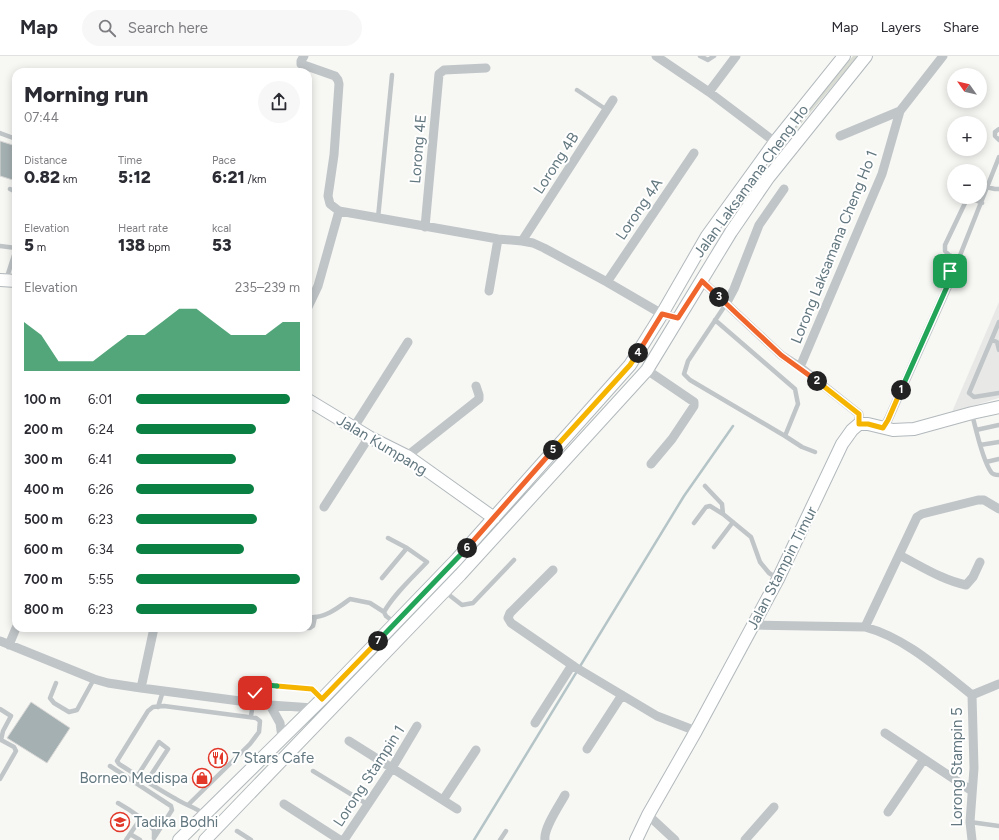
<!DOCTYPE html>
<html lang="en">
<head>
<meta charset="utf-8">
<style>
  body { margin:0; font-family:Figtree,sans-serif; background:#f7f7f7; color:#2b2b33; height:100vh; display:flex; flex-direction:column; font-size:15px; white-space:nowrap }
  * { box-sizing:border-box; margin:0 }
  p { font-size:13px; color:#7c7c81 }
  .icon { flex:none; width:22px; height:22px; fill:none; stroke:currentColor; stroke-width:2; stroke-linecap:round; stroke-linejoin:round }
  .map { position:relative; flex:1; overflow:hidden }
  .panel { position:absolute; left:12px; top:12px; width:300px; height:564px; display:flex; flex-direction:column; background:#fff; border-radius:12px; box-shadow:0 2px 10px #0003 }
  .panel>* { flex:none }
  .needle { width:26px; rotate:304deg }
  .controls { position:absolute; left:947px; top:12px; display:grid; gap:8px }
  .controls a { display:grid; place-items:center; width:40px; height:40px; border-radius:50%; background:#fff; box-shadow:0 2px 10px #0003; font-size:20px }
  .pin { position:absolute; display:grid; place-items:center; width:34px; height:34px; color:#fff; margin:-17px; border-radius:8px; box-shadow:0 2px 6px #0006 }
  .km { position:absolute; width:20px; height:20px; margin:-10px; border-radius:50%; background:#222; color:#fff; font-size:11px; line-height:20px; text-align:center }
  .round { display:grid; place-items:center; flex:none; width:42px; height:42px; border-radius:21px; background:#f7f7f7 }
  .headline { display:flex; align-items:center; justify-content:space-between; height:68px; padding:0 12px }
  h1 { font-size:22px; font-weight:800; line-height:30px }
  .metrics { display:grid; grid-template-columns:repeat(3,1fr); gap:6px; height:68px; padding:4px 12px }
  .metrics div { display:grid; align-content:center }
  .metrics b { font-size:17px; font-weight:800 }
  .metrics small { font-size:11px; font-weight:400 }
  .metrics p { font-size:11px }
  .chart { height:112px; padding:8px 12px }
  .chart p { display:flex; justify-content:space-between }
  .chart svg { width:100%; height:72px; margin-top:4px; fill:#0b8043; opacity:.7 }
  ul { padding:0 12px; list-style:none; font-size:13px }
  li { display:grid; grid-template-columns:64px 48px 1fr; align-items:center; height:30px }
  li i { height:10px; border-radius:5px; background:#0b8043 }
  header { display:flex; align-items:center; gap:24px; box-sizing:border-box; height:56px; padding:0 20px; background:#fff; border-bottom:1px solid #e1e1e2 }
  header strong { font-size:19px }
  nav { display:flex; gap:22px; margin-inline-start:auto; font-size:14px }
  .search { width:280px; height:36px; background:#f7f7f7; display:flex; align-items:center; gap:10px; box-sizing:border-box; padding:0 14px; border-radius:22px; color:#7c7c81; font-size:15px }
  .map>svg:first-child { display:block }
  .built { fill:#e8e8e7 }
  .green { fill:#d8dcd3 }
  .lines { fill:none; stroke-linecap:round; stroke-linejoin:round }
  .stream { stroke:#b5c5c7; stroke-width:2.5 }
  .building { fill:#a5b0b3; stroke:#d9d8d6 }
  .secondary-casing { stroke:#b2b9bc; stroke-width:14 }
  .lane { stroke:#c0c5c8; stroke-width:4.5 }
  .street { stroke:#c0c5c8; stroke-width:9 }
  .secondary { stroke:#fff; stroke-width:12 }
  .split-1-casing { stroke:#fff; stroke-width:8 }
  .split-2-casing { stroke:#fff; stroke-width:8 }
  .split-3-casing { stroke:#fff; stroke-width:8 }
  .split-4-casing { stroke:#fff; stroke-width:8 }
  .split-5-casing { stroke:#fff; stroke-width:8 }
  .split-6-casing { stroke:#fff; stroke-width:8 }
  .split-7-casing { stroke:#fff; stroke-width:8 }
  .split-8-casing { stroke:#fff; stroke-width:8 }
  .split-9-casing { stroke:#fff; stroke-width:8 }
  .split-1 { stroke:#22a559; stroke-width:5 }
  .split-2 { stroke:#f5b400; stroke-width:5 }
  .split-3 { stroke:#f0652b; stroke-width:5 }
  .split-4 { stroke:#f0652b; stroke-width:5 }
  .split-5 { stroke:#f5b400; stroke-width:5 }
  .split-6 { stroke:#f0652b; stroke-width:5 }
  .split-7 { stroke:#22a559; stroke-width:5 }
  .split-8 { stroke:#f5b400; stroke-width:5 }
  .split-9 { stroke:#22a559; stroke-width:5 }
  .labels { text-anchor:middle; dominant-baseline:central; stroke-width:4; stroke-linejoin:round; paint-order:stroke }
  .street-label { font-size:15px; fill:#62777f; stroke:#fff }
  .poi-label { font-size:15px; fill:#62777f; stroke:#fff; text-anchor:start }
</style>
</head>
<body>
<header>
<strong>Map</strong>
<div class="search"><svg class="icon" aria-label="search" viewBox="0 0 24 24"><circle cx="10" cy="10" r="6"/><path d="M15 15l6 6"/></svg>Search here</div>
<nav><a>Map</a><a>Layers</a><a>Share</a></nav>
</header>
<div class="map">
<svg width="999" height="784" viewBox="0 0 999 784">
  <rect width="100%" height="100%" fill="#f7f7f4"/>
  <path class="built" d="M 999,246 L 999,342 L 952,356 Z"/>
  <path class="green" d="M 853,0 L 858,0 L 783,89 L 781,87 Z"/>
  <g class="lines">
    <path class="stream" d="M 474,784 L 684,440 L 733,370"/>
  </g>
  <path class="building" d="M 0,85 L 16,90 L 16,125 L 0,120 Z
    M 31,646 L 70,672 L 47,707 L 7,682 Z"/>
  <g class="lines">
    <g class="secondary-casing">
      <path id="secondary" d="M 0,224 L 16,225
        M 308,344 L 369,381 L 407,400 L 494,462
        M 179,784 L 322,643 L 457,503 L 630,309 L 662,258 L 707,180 L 775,86 L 844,0
        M 205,784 L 460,519 L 647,314 L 731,176 L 768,122 L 866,0
        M 636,784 L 648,759 L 696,675 L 778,523 L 842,388 L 852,374 L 859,368 L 868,368 L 893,374 L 914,373 L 972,357 L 999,351"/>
    </g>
    <path class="lane" d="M 700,0 L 708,4 L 714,0
      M 577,34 L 607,54
      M 999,73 L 995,76 L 995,80 L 999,84
      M 0,77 L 16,83
      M 986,131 L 995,133 L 999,133
      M 10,133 L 16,136
      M 378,162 L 392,19
      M 0,190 L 16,192
      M 959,203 L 949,199 L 945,195 L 945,189 L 966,145 L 975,144 L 982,147
      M 6,224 L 16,193
      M 950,225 L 953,224 L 958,211 L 957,207 L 999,101
      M 950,225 L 948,222 L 953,209 L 957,207
      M 726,248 L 688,305 L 684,318 L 690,324 L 785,380
      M 715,264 L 795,333 L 798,348 L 785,380 L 802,391 L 815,396
      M 999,266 L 969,337 L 974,341 L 999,337
      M 992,284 L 997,286 L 999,294
      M 972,358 C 976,373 982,403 991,416 C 993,419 996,419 999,419
      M 976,374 L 999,369
      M 980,389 L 999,386
      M 986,406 L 999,403
      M 705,430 L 722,448 L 723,458 L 751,481 L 760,506 L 769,517 L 777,522
      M 694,467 L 706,451 L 710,450 L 723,458
      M 388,482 L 407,492 L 427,506 C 412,522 395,537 384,556 L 386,560 L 395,567
      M 714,491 L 733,466
      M 382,522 L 407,492
      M 444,535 L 462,549 L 473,547 L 514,504
      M 308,561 C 324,563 338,552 350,543 L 370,547 L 384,556
      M 307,572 L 310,572 L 313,570 L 315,561
      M 56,627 L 50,642 L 54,647 L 69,656 L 77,654 L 94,623
      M 158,651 L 163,635
      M 0,653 L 11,660 L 3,675 L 1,684 L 14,691 L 16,695 L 0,723
      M 251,660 L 253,647 L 258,628 L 311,633 L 321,642
      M 110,710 L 171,750 L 172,754 L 154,782
      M 313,715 L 367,748
      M 138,719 L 159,686 L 168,693 L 147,725
      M 118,747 C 132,755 143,762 154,774 L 154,782
      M 188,749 L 250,688 L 259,676 L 260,665 L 256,662 L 164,650 L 153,651 L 148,655 L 117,705 L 119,708 C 138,720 156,732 176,743 C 185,749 195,751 204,758
      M 970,766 L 999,770
      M 237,775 L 251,784
      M 130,778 L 140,784
      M 126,784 L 141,762
      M 500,784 L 506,775"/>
    <path class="street" d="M 304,0 L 301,5 L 301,8 L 335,20 L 338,24 L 339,28 L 334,99 L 328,140 L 330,148 L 339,155 L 498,183 L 522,185 L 533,187 L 544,192 L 607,226 L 662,258 L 678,262
      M 656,0 L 709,36 L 775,86 L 790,95
      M 709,36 L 736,0
      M 840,80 L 900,55
      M 425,171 L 439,18 L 444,14 L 486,12
      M 522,185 L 613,44
      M 702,225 L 781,299 L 800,311 L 859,358 L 859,368
      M 607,226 L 694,97
      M 489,235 L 498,183
      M 726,248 L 734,233 L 759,169 L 784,133
      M 308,251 L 318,230 L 339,155
      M 800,311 L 882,118 L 900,55 L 943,0
      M 647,314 L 694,346 L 694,350 L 672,383 L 651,408
      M 354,371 L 408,286
      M 883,372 L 888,364 L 950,225
      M 407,400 L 479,343 L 479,339 L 476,330
      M 324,451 L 369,381
      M 899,499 C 921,510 942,524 966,529 L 973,521 L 980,506
      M 553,514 L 510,557 L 508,562 L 511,567 L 575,611 L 657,660 L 696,675
      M 754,569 L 865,571 C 906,582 939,613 972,639
      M 865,571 L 917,461 L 922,458 L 978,444 L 984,444 L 999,453
      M 0,585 L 94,623 L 108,627 L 141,632 L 154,572
      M 9,589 L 16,572
      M 141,632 L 270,649 L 313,652
      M 972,639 L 999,628
      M 270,649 L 280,667 L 282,682
      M 535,667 L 572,609
      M 885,677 L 972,735
      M 349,685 L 457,753
      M 587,693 L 622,639
      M 443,744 L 476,694
      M 284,748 L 340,784
      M 888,756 L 924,703
      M 648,759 L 675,784
      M 344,784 L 392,712 L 417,670
      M 545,784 C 543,773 559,750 565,739
      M 745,784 L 774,751
      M 972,784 L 970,766 L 974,712 L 972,639"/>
    <use href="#secondary" class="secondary"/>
  </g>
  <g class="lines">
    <g class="split-1-casing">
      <path id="split-1" d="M 901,334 L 950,224 L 948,222 L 950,215"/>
    </g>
    <g class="split-2-casing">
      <path id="split-2" d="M 817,325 L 859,358 L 859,368 L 868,368 L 883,372 L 888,364 L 901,334"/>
    </g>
    <g class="split-3-casing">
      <path id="split-3" d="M 719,241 L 781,299 L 817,325"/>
    </g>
    <g class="split-4-casing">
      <path id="split-4" d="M 638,297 L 662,258 L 678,262 L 702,225 L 719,241"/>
    </g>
    <g class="split-5-casing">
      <path id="split-5" d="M 553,394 L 630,309 L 638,297"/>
    </g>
    <g class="split-6-casing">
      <path id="split-6" d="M 467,492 L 553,394"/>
    </g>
    <g class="split-7-casing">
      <path id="split-7" d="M 378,585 L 467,492"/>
    </g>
    <g class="split-8-casing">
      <path id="split-8" d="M 277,630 L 312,633 L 322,643 L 378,585"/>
    </g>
    <g class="split-9-casing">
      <path id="split-9" d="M 255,637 L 258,628 L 277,630"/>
    </g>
    <use href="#split-1" class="split-1"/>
    <use href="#split-2" class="split-2"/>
    <use href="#split-3" class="split-3"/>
    <use href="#split-4" class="split-4"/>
    <use href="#split-5" class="split-5"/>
    <use href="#split-6" class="split-6"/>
    <use href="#split-7" class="split-7"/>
    <use href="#split-8" class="split-8"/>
    <use href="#split-9" class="split-9"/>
  </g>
  <defs>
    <g id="restaurant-ring" transform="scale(1)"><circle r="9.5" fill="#fff" stroke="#e1382a" stroke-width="1.5"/><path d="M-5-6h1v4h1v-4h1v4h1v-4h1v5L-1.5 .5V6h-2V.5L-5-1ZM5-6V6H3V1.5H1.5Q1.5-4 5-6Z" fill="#e1382a"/></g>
    <g id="shop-ring" transform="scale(1)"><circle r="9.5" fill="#fff" stroke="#e1382a" stroke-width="1.5"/><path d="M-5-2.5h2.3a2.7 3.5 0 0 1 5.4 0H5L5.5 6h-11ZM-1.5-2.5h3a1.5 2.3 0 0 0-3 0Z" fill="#e1382a"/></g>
    <g id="school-ring" transform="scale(1)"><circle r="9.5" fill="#fff" stroke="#e1382a" stroke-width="1.5"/><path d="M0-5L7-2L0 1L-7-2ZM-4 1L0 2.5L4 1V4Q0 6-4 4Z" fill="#e1382a"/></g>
  </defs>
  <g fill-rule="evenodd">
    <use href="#restaurant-ring" x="218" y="702"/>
    <use href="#shop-ring" x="202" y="722"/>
    <use href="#school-ring" x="120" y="766"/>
  </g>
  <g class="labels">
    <g class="street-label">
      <text transform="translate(418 93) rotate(-85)">Lorong 4E</text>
      <text transform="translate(556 107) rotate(-57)">Lorong 4B</text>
      <text transform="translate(751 125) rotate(-54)">Jalan Laksamana Cheng Ho</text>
      <text transform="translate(639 153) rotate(-56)">Lorong 4A</text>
      <text transform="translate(834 191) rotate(-68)">Lorong Laksamana Cheng Ho 1</text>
      <text transform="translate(382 389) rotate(31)">Jalan Kumpang</text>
      <text transform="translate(782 512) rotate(-63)">Jalan Stampin Timur</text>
      <text transform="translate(957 711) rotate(-90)">Lorong Stampin 5</text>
      <text transform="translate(369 720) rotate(-57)">Lorong Stampin 1</text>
    </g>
    <g class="poi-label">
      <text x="232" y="702">7 Stars Cafe</text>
      <text x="188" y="722" text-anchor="end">Borneo Medispa</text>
      <text x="134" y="766">Tadika Bodhi</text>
    </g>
  </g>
</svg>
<div class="controls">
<a><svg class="needle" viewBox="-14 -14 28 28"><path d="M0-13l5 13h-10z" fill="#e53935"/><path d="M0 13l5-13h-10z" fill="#7c7c81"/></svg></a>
<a>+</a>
<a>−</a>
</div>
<div class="pin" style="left:950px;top:215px;background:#1e9e55"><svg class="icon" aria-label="arrive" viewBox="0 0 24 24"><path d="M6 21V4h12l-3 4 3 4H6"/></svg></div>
<div class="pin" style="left:255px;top:637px;background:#d93025"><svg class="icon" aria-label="check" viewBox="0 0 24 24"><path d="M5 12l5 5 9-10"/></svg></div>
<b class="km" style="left:901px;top:334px">1</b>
<b class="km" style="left:817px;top:325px">2</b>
<b class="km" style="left:719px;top:241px">3</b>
<b class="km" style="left:638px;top:297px">4</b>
<b class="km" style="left:553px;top:394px">5</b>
<b class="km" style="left:467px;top:492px">6</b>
<b class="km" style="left:378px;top:585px">7</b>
<section class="panel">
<div class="headline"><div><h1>Morning run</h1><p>07:44</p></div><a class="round"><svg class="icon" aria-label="share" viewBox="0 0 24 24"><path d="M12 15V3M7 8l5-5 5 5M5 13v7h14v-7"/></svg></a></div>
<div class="metrics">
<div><p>Distance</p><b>0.82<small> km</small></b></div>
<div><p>Time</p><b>5:12</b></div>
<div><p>Pace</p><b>6:21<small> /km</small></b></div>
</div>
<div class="metrics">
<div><p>Elevation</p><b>5<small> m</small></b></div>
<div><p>Heart rate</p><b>138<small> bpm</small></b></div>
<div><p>kcal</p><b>53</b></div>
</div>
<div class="chart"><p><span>Elevation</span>235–239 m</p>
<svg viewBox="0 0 160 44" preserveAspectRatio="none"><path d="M0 44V14L10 22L20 38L30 38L40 38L50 30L60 22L70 22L80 14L90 6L100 6L110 14L120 22L130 22L140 22L150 14L160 14V44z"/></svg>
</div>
<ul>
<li><b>100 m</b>6:01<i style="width:94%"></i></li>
<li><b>200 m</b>6:24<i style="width:73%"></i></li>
<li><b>300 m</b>6:41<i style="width:61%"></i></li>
<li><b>400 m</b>6:26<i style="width:72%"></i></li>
<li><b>500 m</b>6:23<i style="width:74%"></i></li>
<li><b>600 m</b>6:34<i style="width:66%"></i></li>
<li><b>700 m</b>5:55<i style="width:100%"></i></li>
<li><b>800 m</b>6:23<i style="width:74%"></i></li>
</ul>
</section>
</div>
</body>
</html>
